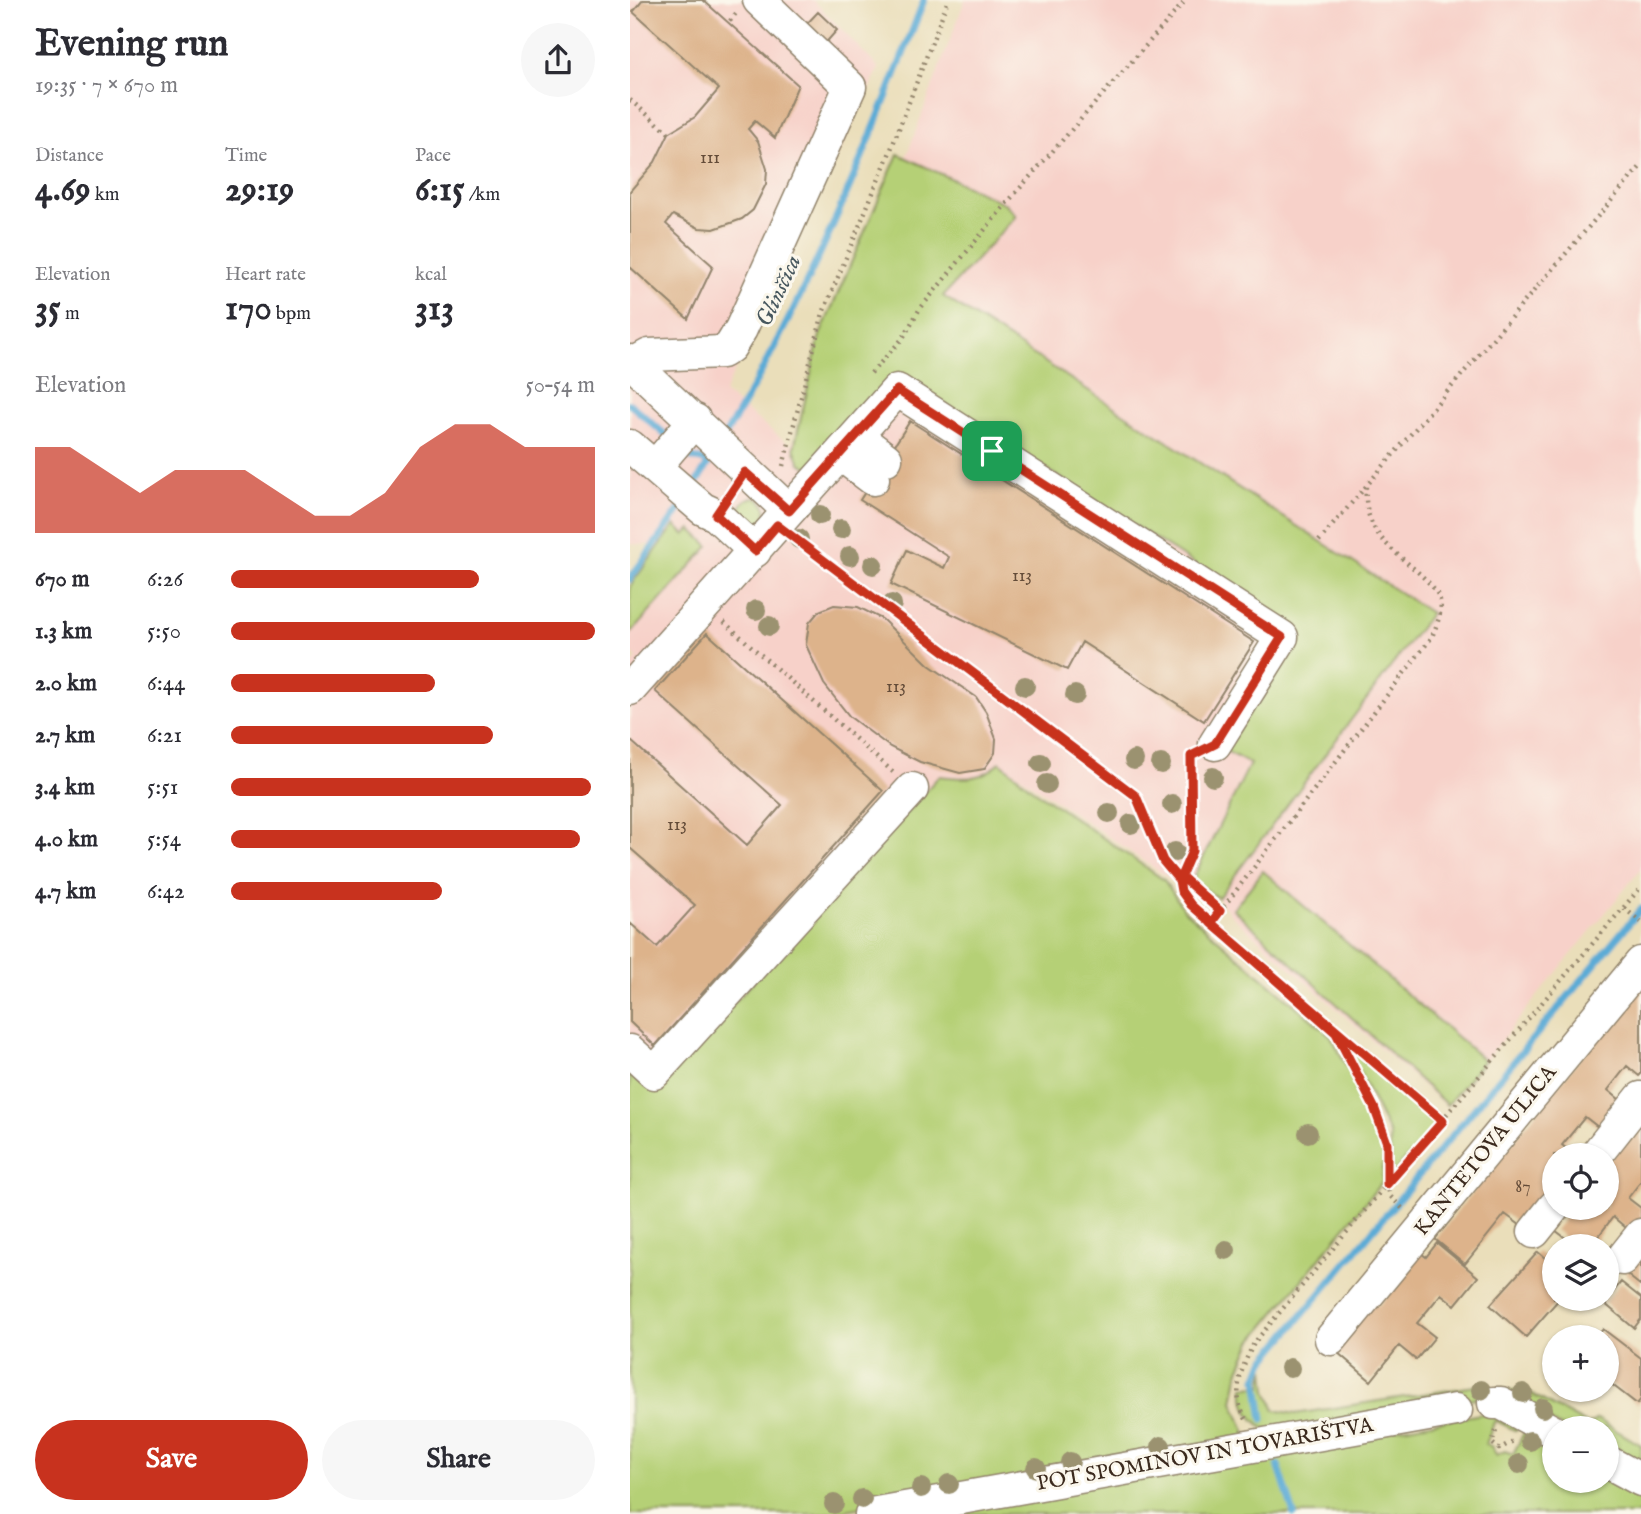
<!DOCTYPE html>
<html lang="en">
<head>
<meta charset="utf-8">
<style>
  body { margin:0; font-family:"IM FELL English",serif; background:#f7f7f7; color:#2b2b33; height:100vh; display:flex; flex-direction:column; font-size:26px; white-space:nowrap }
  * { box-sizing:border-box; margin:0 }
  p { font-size:23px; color:#7c7c81 }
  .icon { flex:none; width:38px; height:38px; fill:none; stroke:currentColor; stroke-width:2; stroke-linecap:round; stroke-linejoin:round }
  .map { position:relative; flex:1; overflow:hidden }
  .side { display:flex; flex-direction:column; background:#fff; width:630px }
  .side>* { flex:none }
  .buttons { position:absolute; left:912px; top:1143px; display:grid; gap:14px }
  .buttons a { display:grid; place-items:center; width:77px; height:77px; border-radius:50%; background:#fff; box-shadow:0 2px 5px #0004; font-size:35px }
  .pin { position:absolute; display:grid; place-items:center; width:60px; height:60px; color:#fff; margin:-30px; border-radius:14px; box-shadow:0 4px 10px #0006 }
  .round { display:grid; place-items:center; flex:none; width:74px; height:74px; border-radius:37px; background:#f7f7f7 }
  .overview { display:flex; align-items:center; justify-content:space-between; height:119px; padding:0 35px }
  h1 { font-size:38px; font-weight:800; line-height:52px }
  .figures { display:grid; grid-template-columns:repeat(3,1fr); gap:10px; height:119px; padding:7px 35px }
  .figures div { display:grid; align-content:center }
  .figures b { font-size:35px; font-weight:800 }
  .figures small { font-size:19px; font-weight:400 }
  .figures p { font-size:19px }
  .chart { height:196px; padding:14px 35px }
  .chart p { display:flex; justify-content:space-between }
  .chart svg { width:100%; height:126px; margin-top:7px; fill:#c8321e; opacity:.7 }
  .primary-button { display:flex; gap:14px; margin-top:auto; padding:14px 35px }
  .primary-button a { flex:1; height:80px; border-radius:42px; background:#c8321e; color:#fff; font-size:28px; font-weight:800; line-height:80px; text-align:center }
  .primary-button a+a { background:#f7f7f7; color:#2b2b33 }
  ul { padding:0 35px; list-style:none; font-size:23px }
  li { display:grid; grid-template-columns:112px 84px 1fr; align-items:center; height:52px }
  li i { height:18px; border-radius:9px; background:#c8321e }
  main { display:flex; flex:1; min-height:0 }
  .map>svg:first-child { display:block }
  .built { fill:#f7d1c9 }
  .green { fill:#b5d076; stroke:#787d4a; stroke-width:2 }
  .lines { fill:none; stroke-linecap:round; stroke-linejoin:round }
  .stream { stroke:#5cabd6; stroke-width:7 }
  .building { fill:#ddb38b }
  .minor-casing { stroke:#92846c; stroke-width:35 }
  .path { stroke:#92846c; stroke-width:4.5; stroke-dasharray:2 5; stroke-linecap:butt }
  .minor { stroke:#fff; stroke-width:32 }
  .tree { fill:#9b9270 }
  .route-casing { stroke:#fff; stroke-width:14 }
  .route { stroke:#c8321e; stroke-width:9 }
  .labels { text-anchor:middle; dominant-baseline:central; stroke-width:6; stroke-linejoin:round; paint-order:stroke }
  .number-label { font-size:18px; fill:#644c39 }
  .street-label { font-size:21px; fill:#3b2a1e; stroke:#fbf7ec }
  .water-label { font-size:23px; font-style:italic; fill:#47575e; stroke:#fbf7ec }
</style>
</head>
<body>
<main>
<section class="side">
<div class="overview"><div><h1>Evening run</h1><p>19:35 · 7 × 670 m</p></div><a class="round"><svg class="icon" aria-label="share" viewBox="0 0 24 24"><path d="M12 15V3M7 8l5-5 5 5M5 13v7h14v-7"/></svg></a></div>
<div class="figures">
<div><p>Distance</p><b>4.69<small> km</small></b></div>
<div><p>Time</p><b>29:19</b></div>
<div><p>Pace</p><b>6:15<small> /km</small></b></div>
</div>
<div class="figures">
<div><p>Elevation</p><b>35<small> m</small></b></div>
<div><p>Heart rate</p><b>170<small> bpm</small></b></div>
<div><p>kcal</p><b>313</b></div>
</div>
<div class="chart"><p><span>Elevation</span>50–54 m</p>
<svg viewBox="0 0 160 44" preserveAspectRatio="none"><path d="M0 44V14L10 14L20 22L30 30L40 22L50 22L60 22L70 30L80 38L90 38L100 30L110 14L120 6L130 6L140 14L150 14L160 14V44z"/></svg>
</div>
<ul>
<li><b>670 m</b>6:26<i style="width:68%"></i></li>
<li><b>1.3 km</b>5:50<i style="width:100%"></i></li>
<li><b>2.0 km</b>6:44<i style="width:56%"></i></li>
<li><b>2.7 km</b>6:21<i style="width:72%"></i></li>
<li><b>3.4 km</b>5:51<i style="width:99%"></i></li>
<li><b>4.0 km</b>5:54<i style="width:96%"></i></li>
<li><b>4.7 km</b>6:42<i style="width:58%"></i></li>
</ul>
<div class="primary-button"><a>Save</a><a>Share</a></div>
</section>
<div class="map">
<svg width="1011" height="1514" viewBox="0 0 1011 1514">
  <rect width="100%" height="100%" fill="#fbf7ec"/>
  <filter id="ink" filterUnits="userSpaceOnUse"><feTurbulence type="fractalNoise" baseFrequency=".0143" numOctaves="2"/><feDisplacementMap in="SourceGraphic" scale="14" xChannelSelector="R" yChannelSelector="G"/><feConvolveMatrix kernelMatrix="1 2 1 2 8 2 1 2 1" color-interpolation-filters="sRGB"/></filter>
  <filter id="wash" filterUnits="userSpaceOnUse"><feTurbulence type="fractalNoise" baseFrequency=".00686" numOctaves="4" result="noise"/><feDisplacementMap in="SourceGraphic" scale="28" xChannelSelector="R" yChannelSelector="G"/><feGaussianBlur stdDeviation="1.57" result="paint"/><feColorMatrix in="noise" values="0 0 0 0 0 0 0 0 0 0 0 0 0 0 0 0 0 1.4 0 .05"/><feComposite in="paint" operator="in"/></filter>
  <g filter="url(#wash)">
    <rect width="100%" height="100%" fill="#eadeba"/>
    <path class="built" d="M 0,0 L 183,0 L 249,68 L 94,393 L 160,445 L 238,355 L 670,631 L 594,750 L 620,764 L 556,890 L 371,763 L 360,773 L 348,778 L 309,776 L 24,1091 L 0,1070 L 0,667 L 7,658 L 0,652 L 0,634 L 79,547 L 0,544 Z
      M 335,0 L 1011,0 L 1011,869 L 817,1107 L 602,916 L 588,898 L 800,613 L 313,296 L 386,216 L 376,204 L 276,157 Z"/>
    <path class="green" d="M 268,154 L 376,204 L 386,216 L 313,296 L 801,613 L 588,898 L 562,880 L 620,764 L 594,750 L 669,631 L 268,374 L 181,469 L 170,463 L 164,448 L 190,335 Z
      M110 511a13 13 0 1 1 26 0a13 13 0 1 1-26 0Z
      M 45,525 L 55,535 L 61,529 L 79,546 L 0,634 L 0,586 Z
      M 370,762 L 404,790 L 534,880 L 555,911 L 701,1036 L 738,1107 L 754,1155 L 752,1182 L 622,1341 L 609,1370 L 603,1402 L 618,1438 L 194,1514 L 0,1514 L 0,1070 L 24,1091 L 309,776 C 334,779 352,781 370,762 Z
      M 633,871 L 854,1060 L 817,1105 L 603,909 Z
      M 717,1047 L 801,1116 L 804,1123 L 802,1131 L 762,1174 L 759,1133 Z
      M 635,1368 L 637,1391 L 645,1410 L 665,1414 L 851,1385 L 857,1389 L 896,1391 L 958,1425 L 967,1419 L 1011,1445 L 1011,1471 L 977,1452 L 976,1428 L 933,1428 L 863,1395 L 641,1434 C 623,1421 612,1411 614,1387 L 632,1386 Z
      M 868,1411 L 890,1423 L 886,1431 L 865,1420 L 856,1444 L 862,1447 L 866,1455 L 875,1451 L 883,1454 L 897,1427 L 924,1442 L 924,1480 L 976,1480 L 977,1470 L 1011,1489 L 1011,1514 L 287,1514 Z"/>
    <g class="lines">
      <path class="stream" d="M 0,404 L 39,438
        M 93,439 C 176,301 237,150 294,0
        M 50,449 L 59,457 L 79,462
        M 62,490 L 85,452
        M 0,579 L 54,503
        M 633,1419 L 627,1379 L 634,1361 L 1011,909
        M 648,1465 L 664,1514"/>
    </g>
    <g id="blocks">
      <path class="building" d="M 13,0 L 73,0 L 168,85 L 145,138 L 125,121 L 118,129 L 128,141 L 137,169 L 136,184 L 123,210 L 112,219 L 84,229 L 69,228 L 43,215 L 36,224 L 83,266 L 58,319 L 0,267 L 0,191 L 25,162 L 39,133 L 65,117 L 89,89 L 3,12 Z
        M 188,12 L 207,30 L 192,47 L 172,29 Z
        M 280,421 L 624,642 L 574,721 L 452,642 L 437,670 L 261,584 L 277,550 L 314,568 L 319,557 L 230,500 Z
        M 204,605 L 228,607 L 252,619 L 299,665 L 346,697 L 356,712 L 366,739 L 365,753 L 354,769 L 330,773 L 290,762 L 260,747 L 220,717 L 194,684 L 176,645 L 179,623 L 189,611 Z
        M 77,633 L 253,791 L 25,1046 L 0,1022 L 0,923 L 27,947 L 65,905 L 0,848 L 0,740 L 117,845 L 152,805 L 25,691 Z
        M 1011,983 L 1011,1074 L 1009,1076 L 997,1066 L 978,1090 L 990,1100 L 968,1127 L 955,1117 L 932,1145 L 944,1155 L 924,1155 L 924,1182 L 890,1225 L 875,1214 L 835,1264 L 805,1239 Z
        M 1011,1121 L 1011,1181 L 998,1198 L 1011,1208 L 1011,1219 L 1001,1232 L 983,1217 L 961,1246 L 946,1246 L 925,1230 L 943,1208 L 976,1208 L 976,1165 Z
        M 807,1243 L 848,1277 L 825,1305 L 811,1294 L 787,1323 L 805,1337 L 786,1360 L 769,1346 L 741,1381 L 707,1352 L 742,1301 L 748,1306 L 768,1283 L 763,1279 L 787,1250 L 796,1257 Z
        M 908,1252 L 924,1266 L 924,1298 L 930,1298 L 896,1337 L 860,1305 Z
        M 1011,1253 L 1011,1286 L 995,1273 Z
        M 991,1282 L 1011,1298 L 1011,1319 L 1004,1328 L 974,1303 Z
        M 973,1329 L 1011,1358 L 1011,1399 L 1007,1404 L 976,1380 L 976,1337 L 967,1337 Z"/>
    </g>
  </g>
  <g filter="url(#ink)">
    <use href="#blocks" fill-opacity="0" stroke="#92846c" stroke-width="2"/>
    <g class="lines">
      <g class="minor-casing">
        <path id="minor" d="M 0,361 L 159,511
          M 3,364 L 19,355 L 92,352 L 100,347 L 111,329 L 220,87 L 129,0
          M 226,436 L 256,459
          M 0,446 L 73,509 L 86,515 L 125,551
          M 210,454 L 243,479
          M 25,467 L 65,420
          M 0,689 L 267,390 L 652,637 L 585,744
          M 0,1051 L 24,1073 L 282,789
          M 966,1155 L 1011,1098
          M 904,1232 L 924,1207
          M 992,1259 L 1011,1235
          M 701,1339 L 1011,963
          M 864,1403 L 871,1403 L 924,1432
          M 976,1461 L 1011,1480
          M 241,1514 L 826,1410"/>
      </g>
      <path class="path" d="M 100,21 L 107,12
        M 0,100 L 39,133
        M 241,373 L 273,338 L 289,310 L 376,204 L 556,0
        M 153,466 L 193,313 L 260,152 L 318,0
        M 166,540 L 506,796 L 533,861 L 549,880 L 551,892 L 561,905 L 813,1121
        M 689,541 L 1011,166
        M 94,622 L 263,772
        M 551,876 L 590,910
        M 549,880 L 562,851 L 561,757
        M 994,908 L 1011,922
        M 581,923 L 802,637 C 806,626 813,612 810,600 C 808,591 797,581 790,574 C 759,546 733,532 736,486
        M 708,1036 C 730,1086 762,1127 757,1184
        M 757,1184 L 1011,887
        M 616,1419 C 600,1393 612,1367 624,1343 L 757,1184 L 760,1196 L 774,1210
        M 866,1431 L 862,1443 L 869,1449 L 885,1440"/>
      <use href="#minor" class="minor"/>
    </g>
    <g class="tree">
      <circle cx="190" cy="515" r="10"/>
      <circle cx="211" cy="529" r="10"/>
      <circle cx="169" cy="539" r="10"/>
      <circle cx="220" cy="556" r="10"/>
      <circle cx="243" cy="565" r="10"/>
      <circle cx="262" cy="604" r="10"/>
      <circle cx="126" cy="610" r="10"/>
      <circle cx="139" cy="626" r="10"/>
      <circle cx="395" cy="686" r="10"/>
      <circle cx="445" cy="695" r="10"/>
      <circle cx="504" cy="760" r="10"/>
      <circle cx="411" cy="763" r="10"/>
      <circle cx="531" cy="764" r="10"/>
      <circle cx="583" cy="777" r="10"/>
      <circle cx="417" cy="784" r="10"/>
      <circle cx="542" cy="804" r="10"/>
      <circle cx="479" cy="813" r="10"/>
      <circle cx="501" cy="824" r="10"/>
      <circle cx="545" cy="852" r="10"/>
      <circle cx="678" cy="1133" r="10"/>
      <circle cx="596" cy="1250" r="10"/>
      <circle cx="660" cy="1368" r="10"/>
      <circle cx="851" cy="1390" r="10"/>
      <circle cx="893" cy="1393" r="10"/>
      <circle cx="913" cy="1408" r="10"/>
      <circle cx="900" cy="1441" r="10"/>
      <circle cx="531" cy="1446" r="10"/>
      <circle cx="440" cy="1462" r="10"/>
      <circle cx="889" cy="1464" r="10"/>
      <circle cx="406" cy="1468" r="10"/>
      <circle cx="319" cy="1484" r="10"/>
      <circle cx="291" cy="1488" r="10"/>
      <circle cx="232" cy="1499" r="10"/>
      <circle cx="204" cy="1504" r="10"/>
    </g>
  </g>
  <g class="lines" filter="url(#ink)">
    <g class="route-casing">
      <path id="route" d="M 362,451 L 267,390 L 159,511 L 115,472 L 86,515 L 125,551 L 147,525 L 506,796 L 533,861 L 549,880 L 551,891 L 561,905 L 706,1033 L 744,1107 L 757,1143 L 757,1184 L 813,1121 L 581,923 L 590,911 L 551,876 L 562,851 L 561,756 L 585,744 L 652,637 L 362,451"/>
    </g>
    <use href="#route" class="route"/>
  </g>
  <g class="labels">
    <g class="number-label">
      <text x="80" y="158">111</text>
      <text x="392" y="576">113</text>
      <text x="266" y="687">113</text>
      <text x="47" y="825">113</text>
      <text x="893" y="1187">87</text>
    </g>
    <g class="street-label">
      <text transform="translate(856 1151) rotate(-51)">KANTETOVA ULICA</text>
      <text transform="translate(575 1455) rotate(-10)">POT SPOMINOV IN TOVARIŠTVA</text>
    </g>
    <g class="water-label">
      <text transform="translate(149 291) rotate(-65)">Glinščica</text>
    </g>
  </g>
</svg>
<div class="buttons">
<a><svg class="icon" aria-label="locate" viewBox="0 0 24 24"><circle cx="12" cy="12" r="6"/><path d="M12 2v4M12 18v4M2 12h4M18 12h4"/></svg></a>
<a><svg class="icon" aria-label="layers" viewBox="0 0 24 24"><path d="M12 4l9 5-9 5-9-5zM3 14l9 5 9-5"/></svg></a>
<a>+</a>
<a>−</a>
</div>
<div class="pin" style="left:362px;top:451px;background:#1e9e55"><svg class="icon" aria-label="arrive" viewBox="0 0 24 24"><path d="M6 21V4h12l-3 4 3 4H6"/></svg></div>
</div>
</main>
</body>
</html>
